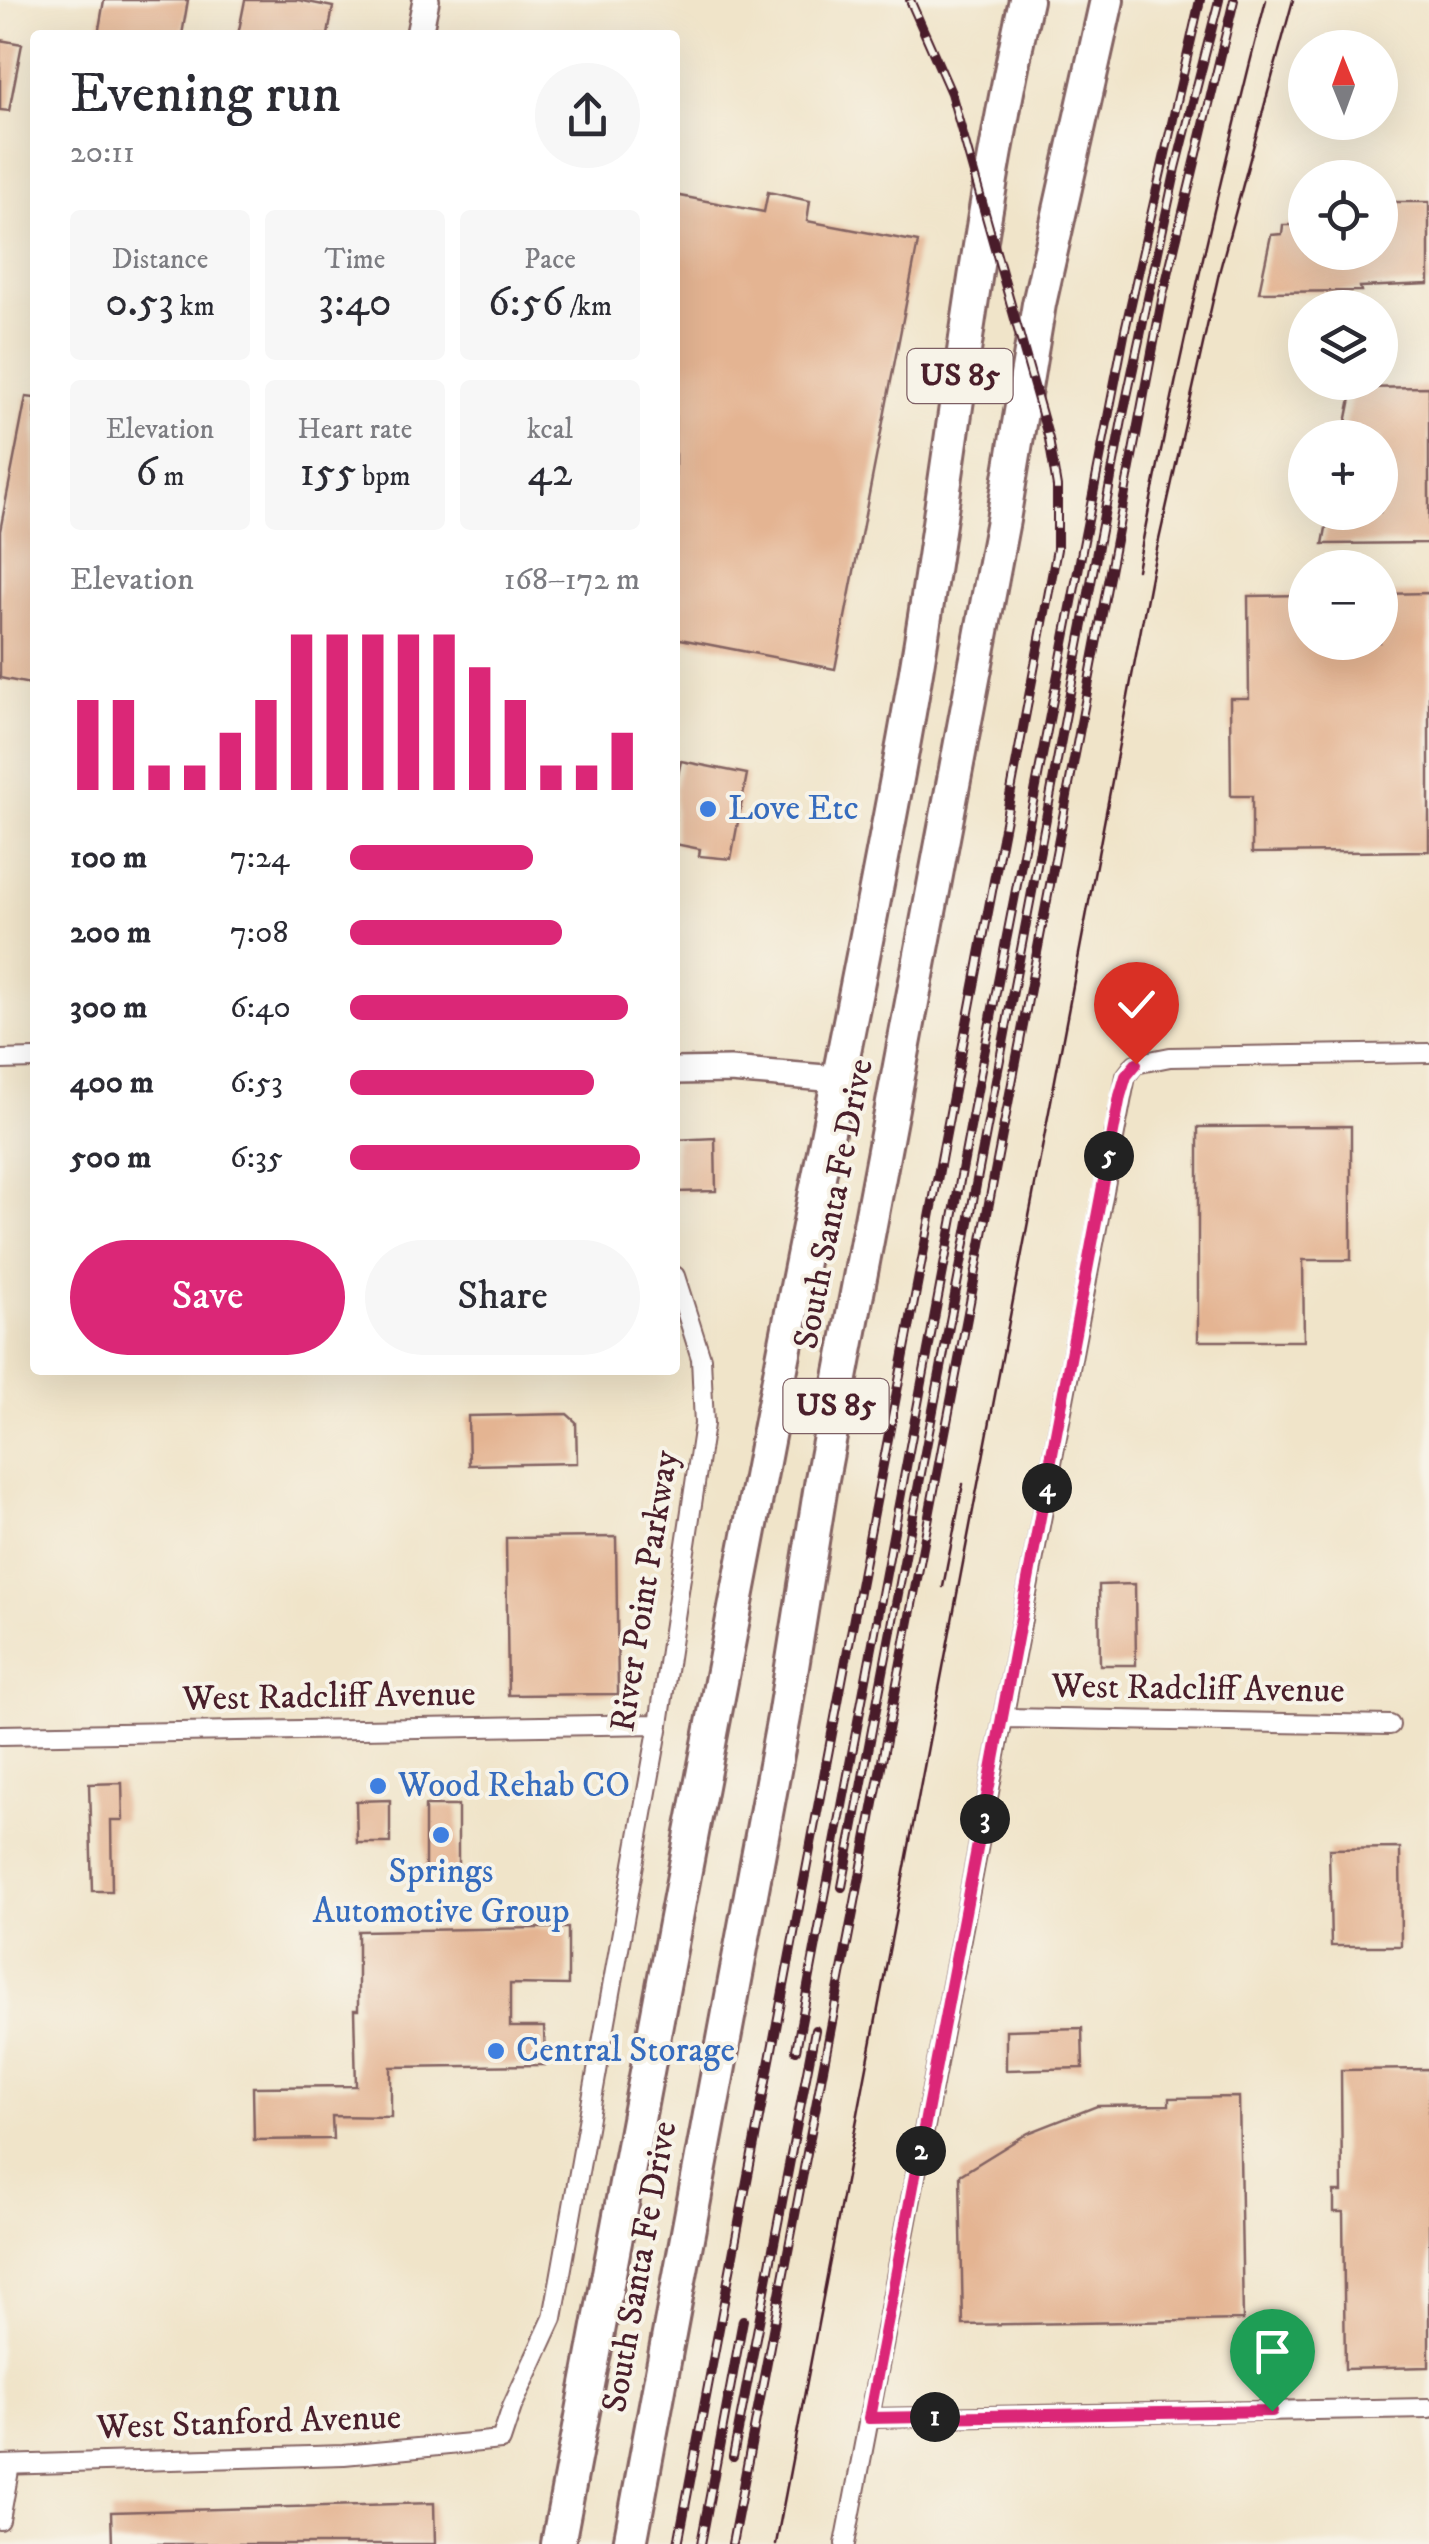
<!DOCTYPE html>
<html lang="en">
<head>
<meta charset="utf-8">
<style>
  body { margin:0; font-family:"IM FELL DW Pica",serif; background:#f7f7f7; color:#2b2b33; height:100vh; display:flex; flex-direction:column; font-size:38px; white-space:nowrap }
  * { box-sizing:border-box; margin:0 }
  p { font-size:32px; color:#7c7c81 }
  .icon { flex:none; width:55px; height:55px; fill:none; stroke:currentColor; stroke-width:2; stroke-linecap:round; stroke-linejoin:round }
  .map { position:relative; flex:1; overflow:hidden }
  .details { position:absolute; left:30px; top:30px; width:650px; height:1345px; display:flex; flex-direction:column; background:#fff; border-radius:10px; box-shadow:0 10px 40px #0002 }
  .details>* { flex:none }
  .needle { width:65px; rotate:359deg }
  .fabs { position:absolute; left:1288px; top:30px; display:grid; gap:20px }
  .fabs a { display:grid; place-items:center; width:110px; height:110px; border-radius:50%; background:#fff; box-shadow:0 10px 40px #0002; font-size:50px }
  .pin { position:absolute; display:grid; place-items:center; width:85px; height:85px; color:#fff; margin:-102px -42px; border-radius:50% 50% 50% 0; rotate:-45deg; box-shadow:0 0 10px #0007 }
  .pin .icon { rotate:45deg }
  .km { position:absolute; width:50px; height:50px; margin:-25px; border-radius:50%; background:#222; color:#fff; font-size:28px; line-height:50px; text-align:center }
  .round { display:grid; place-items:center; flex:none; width:105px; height:105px; border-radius:52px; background:#f7f7f7 }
  .headline { display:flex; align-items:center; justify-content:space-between; height:170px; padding:0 40px }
  h1 { font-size:55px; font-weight:600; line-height:75px }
  .stats { display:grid; grid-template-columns:repeat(3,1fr); gap:15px; height:170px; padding:10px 40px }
  .stats div { display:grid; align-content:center; border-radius:10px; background:#f7f7f7; text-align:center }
  .stats b { font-size:42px; font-weight:600 }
  .stats small { font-size:28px; font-weight:400 }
  .stats p { font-size:28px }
  .chart { height:280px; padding:20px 40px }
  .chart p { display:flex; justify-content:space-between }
  .chart svg { width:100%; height:180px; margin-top:10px; stroke:#db2777; stroke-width:6 }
  .button { display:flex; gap:20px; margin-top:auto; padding:20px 40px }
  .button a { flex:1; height:115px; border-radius:60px; background:#db2777; color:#fff; font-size:40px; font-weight:600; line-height:115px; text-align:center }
  .button a+a { background:#f7f7f7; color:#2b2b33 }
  ul { padding:0 40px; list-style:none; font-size:32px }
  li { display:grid; grid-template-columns:160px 120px 1fr; align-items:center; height:75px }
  li i { height:25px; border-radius:12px; background:#db2777 }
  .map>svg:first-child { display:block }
  .building { fill:#e4b492 }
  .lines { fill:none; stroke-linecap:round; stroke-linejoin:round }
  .street-casing { stroke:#846462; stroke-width:22 }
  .secondary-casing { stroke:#846462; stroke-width:30 }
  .highway-casing { stroke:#846462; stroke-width:38 }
  .street { stroke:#fff; stroke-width:18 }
  .secondary { stroke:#fff; stroke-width:25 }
  .highway { stroke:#fff; stroke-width:32 }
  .tram { stroke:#4a1f2b; stroke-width:2.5 }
  .rail-casing { stroke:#4a1f2b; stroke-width:10 }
  .rail { stroke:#f7f3e8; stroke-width:6; stroke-dasharray:19; stroke-linecap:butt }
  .route-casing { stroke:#fff; stroke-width:20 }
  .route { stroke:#db2777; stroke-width:12 }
  .shop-dot { fill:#3f7fe0; stroke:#f7f3e8; stroke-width:4 }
  .labels { text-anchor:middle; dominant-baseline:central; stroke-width:8; stroke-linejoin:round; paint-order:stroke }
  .shield { fill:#f7f3e8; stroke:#7e5f64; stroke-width:2.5 }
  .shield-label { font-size:32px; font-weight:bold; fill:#4a1f2b }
  .shop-label { font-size:35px; fill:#366cbe; stroke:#f7f3e8; text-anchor:start }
  .street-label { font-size:35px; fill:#4a1f2b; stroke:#f7f3e8 }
</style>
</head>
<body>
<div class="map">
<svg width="1429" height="2544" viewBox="0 0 1429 2544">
  <rect width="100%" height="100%" fill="#f7f3e8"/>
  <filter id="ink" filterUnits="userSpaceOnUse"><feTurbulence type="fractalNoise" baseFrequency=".01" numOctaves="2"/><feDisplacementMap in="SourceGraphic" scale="20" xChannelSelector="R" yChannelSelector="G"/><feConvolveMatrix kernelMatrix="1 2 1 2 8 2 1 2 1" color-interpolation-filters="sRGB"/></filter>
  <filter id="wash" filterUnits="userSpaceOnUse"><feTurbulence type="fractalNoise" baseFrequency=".0048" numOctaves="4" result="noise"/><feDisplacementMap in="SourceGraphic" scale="40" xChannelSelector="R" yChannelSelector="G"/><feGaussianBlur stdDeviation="2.25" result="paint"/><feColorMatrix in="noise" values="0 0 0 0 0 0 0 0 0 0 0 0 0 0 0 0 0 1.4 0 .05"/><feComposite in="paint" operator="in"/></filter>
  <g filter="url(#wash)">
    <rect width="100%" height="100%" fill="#f0e4c9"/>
    <g id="blocks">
      <path class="building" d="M 104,0 L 188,0 L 182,35 L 98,35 Z
        M 245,0 L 298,0 L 333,7 L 328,35 L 238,35 Z
        M 0,40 L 22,44 L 9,111 L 0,110 Z
        M 768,192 L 810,201 L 807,221 L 918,242 L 835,669 L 675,638 L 675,195 L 764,212 Z
        M 1387,202 L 1429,202 L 1429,284 L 1360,287 L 1361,291 L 1259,292 L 1271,235 L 1282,234 L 1283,225 L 1305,225 L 1305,252 L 1380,252 L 1380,208 L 1387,208 Z
        M 1429,387 L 1429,543 L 1323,544 L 1329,512 L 1380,512 L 1380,438 L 1343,438 L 1353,388 Z
        M 26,397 L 35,398 L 35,685 L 0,678 L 0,531 Z
        M 1429,593 L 1429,851 L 1252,853 L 1252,796 L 1231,796 L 1230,698 L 1249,698 L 1248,596 L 1305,595 L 1305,642 L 1380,642 L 1380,594 Z
        M 681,761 L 747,774 L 731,859 L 699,856 L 700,849 L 675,844 L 675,789 Z
        M 1351,1126 L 1351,1260 L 1303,1260 L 1304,1341 L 1198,1341 L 1198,1127 Z
        M 715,1138 L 716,1191 L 675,1192 L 675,1140 Z
        M 567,1414 L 576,1422 L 577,1463 L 469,1465 L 468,1416 Z
        M 616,1537 L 618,1694 L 508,1695 L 506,1538 Z
        M 1135,1584 L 1136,1665 L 1100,1665 L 1099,1585 Z
        M 122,1783 L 123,1820 L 111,1820 L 112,1891 L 92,1891 L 89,1784 Z
        M 390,1800 L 390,1843 L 357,1843 L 356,1801 Z
        M 425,1806 L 458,1806 L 458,1873 L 425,1873 Z
        M 1400,1848 L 1401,1946 L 1331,1946 L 1329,1849 Z
        M 538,1928 L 568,1928 L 568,1985 L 510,1984 L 510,2027 L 544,2027 L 545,2065 L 391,2067 L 391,2117 L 332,2116 L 333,2139 L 254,2140 L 253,2087 L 356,2086 L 354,2010 L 358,2010 L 358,1931 Z
        M 1082,2028 L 1083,2068 L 1006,2070 L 1006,2030 Z
        M 1429,2069 L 1429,2367 L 1345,2369 L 1343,2212 L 1334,2212 L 1334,2192 L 1342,2192 L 1341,2070 Z
        M 1239,2097 L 1243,2320 L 963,2325 L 960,2175 L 1028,2133 L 1097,2106 L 1169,2105 L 1169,2098 Z
        M 434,2503 L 435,2544 L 112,2544 L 111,2512 Z"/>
    </g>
  </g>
  <g filter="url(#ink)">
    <use href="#blocks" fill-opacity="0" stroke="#846462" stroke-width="2.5"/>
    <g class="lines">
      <g class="street-casing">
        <path id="street" d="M 0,1060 L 35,1059
          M 1004,1718 L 1390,1725
          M 0,1735 L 659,1724
          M 869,2418 L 1429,2408
          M 0,2465 L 344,2455 L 501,2440 L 512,2407 L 553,2318 L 659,1724 L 704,1424 L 701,1358 L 675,1276
          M 0,2520 L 10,2465
          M 845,2544 L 1126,1076 L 1135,1064 L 1170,1057 L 1429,1053"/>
      </g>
      <g class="secondary-casing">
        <path id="secondary" d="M 419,35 L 426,0
          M 675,1071 L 730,1070 L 837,1079"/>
      </g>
      <g class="highway-casing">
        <path id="highway" d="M 558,2544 C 630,2161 702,1777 776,1394 C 817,1181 862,970 901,757 C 948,505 970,250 1026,0
          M 630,2544 L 784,1717 L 822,1479 L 1003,520 L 1039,304 L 1107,0"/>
      </g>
      <use href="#street" class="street"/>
      <use href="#secondary" class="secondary"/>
      <use href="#highway" class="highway"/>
      <path class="tram" d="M 1137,570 C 1174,379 1217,189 1266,0
        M 943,1587 L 963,1484
        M 776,2544 L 1152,571 L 1219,273 L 1293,0"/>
      <g class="rail-casing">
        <path id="rail" d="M 842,1887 L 1123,415 L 1176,168 L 1219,0
          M 796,2050 L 983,1059 L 1125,330 L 1200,0
          M 733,2457 L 815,2030
          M 678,2544 L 1057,549 L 1057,487 L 1049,439 L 951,93 L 910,0
          M 701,2544 L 743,2320
          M 732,2544 L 1163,295 L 1234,0"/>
      </g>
      <use href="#rail" class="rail"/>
    </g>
  </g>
  <g class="lines" filter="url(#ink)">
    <g class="route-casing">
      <path id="route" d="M 1136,1064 L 1126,1076 L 1120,1096 L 869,2418 L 1272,2411"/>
    </g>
    <use href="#route" class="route"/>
  </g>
  <g class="shop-dot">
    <circle cx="708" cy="809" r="10"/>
    <circle cx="378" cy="1786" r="10"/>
    <circle cx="441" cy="1835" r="10"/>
    <circle cx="496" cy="2051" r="10"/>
  </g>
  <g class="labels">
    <g class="shield">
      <rect x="907.5" y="349" width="105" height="54" rx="8"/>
      <rect x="783.5" y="1379" width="105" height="54" rx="8"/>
    </g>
    <g class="shield-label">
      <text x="960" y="376">US 85</text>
      <text x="836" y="1406">US 85</text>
    </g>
    <g class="shop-label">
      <text x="728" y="809">Love Etc</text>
      <text x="398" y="1786">Wood Rehab CO</text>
      <text x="441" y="1872" text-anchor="middle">Springs<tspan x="441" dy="40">Automotive Group</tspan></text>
      <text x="516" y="2051">Central Storage</text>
    </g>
    <g class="street-label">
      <text transform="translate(834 1204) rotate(-79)">South Santa Fe Drive</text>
      <text transform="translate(645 1591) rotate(-81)">River Point Parkway</text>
      <text transform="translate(1198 1689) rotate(1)">West Radcliff Avenue</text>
      <text transform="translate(329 1697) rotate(-1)">West Radcliff Avenue</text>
      <text transform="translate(640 2267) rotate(-80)">South Santa Fe Drive</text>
      <text transform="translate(249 2423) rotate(-2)">West Stanford Avenue</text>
    </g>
  </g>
</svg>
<div class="fabs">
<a><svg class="needle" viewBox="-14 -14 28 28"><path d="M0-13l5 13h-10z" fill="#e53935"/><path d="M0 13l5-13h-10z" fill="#7c7c81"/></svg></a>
<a><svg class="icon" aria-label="locate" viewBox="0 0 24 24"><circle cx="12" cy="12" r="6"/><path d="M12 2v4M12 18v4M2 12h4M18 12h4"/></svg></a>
<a><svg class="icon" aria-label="layers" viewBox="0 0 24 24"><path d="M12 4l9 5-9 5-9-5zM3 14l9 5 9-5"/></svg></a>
<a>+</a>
<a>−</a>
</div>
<div class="pin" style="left:1272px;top:2411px;background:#1e9e55"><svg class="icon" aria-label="arrive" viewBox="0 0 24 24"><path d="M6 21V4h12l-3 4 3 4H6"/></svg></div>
<div class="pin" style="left:1136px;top:1064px;background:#d93025"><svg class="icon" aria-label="check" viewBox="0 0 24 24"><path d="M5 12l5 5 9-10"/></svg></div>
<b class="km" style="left:935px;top:2417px">1</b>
<b class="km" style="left:921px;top:2151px">2</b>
<b class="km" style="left:985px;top:1819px">3</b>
<b class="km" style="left:1047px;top:1488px">4</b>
<b class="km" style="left:1109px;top:1156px">5</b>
<section class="details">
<div class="headline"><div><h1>Evening run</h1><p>20:11</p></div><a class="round"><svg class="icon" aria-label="share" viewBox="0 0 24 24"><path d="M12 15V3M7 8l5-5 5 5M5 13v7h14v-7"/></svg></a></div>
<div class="stats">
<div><p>Distance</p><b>0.53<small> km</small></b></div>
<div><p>Time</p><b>3:40</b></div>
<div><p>Pace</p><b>6:56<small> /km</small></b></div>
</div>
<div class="stats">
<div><p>Elevation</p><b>6<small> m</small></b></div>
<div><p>Heart rate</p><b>155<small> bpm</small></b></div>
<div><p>kcal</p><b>42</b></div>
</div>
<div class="chart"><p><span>Elevation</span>168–172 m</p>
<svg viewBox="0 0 160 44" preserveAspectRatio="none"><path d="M5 44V22M15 44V22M25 44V38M35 44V38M45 44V30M55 44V22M65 44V6M75 44V6M85 44V6M95 44V6M105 44V6M115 44V14M125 44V22M135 44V38M145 44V38M155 44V30"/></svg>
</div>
<ul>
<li><b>100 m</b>7:24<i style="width:63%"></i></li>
<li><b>200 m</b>7:08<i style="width:73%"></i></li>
<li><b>300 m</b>6:40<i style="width:96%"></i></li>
<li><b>400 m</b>6:53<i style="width:84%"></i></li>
<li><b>500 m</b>6:35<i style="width:100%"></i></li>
</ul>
<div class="button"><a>Save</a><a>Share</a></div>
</section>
</div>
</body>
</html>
